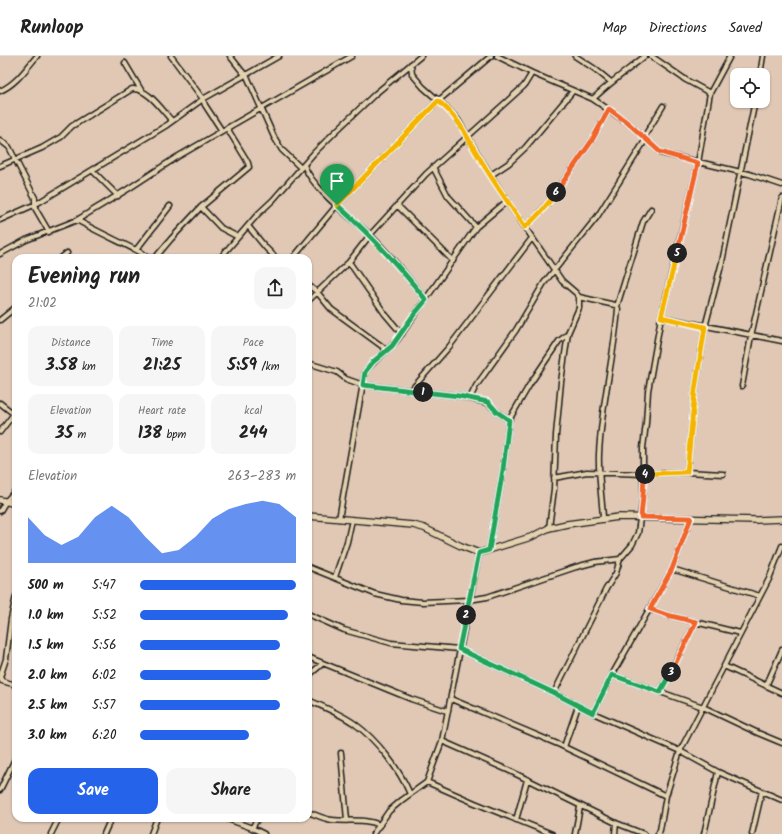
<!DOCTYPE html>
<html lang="en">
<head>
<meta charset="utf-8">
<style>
  body { margin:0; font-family:Kalam,sans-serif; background:#f6f6f6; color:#222; height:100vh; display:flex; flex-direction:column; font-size:15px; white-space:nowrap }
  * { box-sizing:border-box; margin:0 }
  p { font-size:13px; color:#767676 }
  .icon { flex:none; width:22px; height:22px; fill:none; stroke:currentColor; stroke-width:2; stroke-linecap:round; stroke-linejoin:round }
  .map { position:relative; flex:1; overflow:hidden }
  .drawer { position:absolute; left:12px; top:198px; width:300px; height:568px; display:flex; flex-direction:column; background:#fff; border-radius:12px; box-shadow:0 1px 3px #0004 }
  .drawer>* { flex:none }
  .controls { position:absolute; left:730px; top:12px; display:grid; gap:8px }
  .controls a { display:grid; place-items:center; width:40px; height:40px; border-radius:8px; background:#fff; box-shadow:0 1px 3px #0004; font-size:20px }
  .pin { position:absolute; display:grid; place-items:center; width:34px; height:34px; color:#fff; margin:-41px -17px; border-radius:50% 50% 50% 0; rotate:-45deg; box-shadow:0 0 4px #0007 }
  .pin .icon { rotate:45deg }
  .km { position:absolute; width:20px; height:20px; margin:-10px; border-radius:50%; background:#222; color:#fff; font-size:11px; line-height:20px; text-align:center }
  .round { display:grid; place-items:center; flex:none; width:42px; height:42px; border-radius:12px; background:#f6f6f6 }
  .overview { display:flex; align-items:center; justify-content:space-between; height:68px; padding:0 16px }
  h1 { font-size:22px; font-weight:600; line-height:30px }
  .stats { display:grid; grid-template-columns:repeat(3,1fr); gap:6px; height:68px; padding:4px 16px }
  .stats div { display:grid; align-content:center; border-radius:10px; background:#f6f6f6; text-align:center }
  .stats b { font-size:17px; font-weight:600 }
  .stats small { font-size:11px; font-weight:400 }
  .stats p { font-size:11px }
  .chart { height:112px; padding:8px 16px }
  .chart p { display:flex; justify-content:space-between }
  .chart svg { width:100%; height:72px; margin-top:4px; fill:#2563eb; opacity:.7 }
  .cta { display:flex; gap:8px; margin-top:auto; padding:8px 16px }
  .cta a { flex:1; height:46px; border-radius:12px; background:#2563eb; color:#fff; font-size:16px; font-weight:600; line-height:46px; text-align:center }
  .cta a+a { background:#f6f6f6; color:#222 }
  ul { padding:0 16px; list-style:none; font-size:13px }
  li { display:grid; grid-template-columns:64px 48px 1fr; align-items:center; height:30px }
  li i { height:10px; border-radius:5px; background:#2563eb }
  header { display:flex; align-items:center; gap:24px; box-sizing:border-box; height:56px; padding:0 20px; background:#fff; border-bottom:1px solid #e0e0e0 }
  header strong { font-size:19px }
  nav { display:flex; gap:22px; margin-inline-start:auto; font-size:14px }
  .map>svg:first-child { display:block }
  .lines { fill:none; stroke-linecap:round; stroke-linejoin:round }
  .street-casing { stroke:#1c1c1c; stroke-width:7 }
  .secondary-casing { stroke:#1c1c1c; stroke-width:8 }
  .street { stroke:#e4d1af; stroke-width:4 }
  .secondary { stroke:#e4d1af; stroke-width:5.5 }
  .split-1-casing { stroke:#fff; stroke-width:8 }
  .split-2-casing { stroke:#fff; stroke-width:8 }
  .split-3-casing { stroke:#fff; stroke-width:8 }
  .split-4-casing { stroke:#fff; stroke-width:8 }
  .split-5-casing { stroke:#fff; stroke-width:8 }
  .split-6-casing { stroke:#fff; stroke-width:8 }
  .split-7-casing { stroke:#fff; stroke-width:8 }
  .split-1 { stroke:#22a559; stroke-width:5 }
  .split-2 { stroke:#22a559; stroke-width:5 }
  .split-3 { stroke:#22a559; stroke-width:5 }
  .split-4 { stroke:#f0652b; stroke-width:5 }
  .split-5 { stroke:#f5b400; stroke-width:5 }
  .split-6 { stroke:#f0652b; stroke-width:5 }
  .split-7 { stroke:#f5b400; stroke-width:5 }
</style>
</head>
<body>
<header>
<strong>Runloop</strong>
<nav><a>Map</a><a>Directions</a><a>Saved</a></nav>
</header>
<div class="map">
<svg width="782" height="778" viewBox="0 0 782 778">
  <rect width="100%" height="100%" fill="#e0c8b5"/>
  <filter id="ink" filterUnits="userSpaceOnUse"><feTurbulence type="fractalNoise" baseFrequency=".025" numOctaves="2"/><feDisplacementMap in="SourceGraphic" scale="8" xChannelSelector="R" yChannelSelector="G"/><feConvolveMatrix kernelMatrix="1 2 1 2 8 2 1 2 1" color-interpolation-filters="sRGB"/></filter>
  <g filter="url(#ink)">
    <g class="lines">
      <g class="street-casing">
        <path id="street" d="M 171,0 L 203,43 L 205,49 L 222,75
          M 230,0 L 245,19
          M 497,0 L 532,17 L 593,43 L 628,67 L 661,97 L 749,118 L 782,129
          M 575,0 L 595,13 L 611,26
          M 651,0 L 686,24 L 710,37
          M 730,0 L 710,37 L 698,107 L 661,261 L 782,285
          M 125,7 L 141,34
          M 411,8 L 412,18 L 423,31 L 447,52 L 458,64 L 480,102 L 507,145 L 562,225 L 576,237 L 579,241 L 579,252 L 568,277 L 561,326 L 556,379 L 554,433 L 549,472
          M 246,18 L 274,81 L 282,94 L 301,112
          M 760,19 L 763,0
          M 0,35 C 16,28 26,13 37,0
          M 593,43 C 609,27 628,14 645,0
          M 644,81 L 663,50
          M 0,84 L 9,91 L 35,142 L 35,152 L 49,176
          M 304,109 C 313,134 351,161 370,179 C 391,199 408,222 426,244
          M 0,110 L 42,92 L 61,81 L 72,70 L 132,33 C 148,32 162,54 172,65
          M 433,111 L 448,140 L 476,171
          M 93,115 L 118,140
          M 491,119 L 509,107 L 525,92 L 573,35
          M 397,149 L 453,205
          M 201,151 L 221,172 L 238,181
          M 0,164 L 36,148 L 167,69 L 203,43 L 279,0
          M 77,164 C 101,178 126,188 151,202
          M 248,170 L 266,192 L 276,202
          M 525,171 L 535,162 L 548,147 L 591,86 L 609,53
          M 136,194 L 170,150
          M 0,198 L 26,184 L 77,164 L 128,133 L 177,101 L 352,0
          M 61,202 L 67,197
          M 155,202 L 171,183 L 201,151 L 249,111 L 248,107 L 246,103 L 227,72
          M 220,202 L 258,158 L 273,144 L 314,97 L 334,77 L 375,38 L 421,0
          M 293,202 L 337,149 L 438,45 L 491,0
          M 349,206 L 385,258 L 402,278
          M 308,229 L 317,236 L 331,253 L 383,291 L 384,297
          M 579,241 L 615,249 L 617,250
          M 308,245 L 349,206 L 370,179 L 426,118 L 524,30 L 532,17
          M 0,264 L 16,251
          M 308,307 L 337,316 L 346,323 L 363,329 L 459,340 L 488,347 L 497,356 L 509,364
          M 742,330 L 751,280 L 782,142
          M 411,334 L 449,291 L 532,182
          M 470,342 L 476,330 L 516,274 L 544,227 L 597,161 L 646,83
          M 0,347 L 14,358
          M 0,376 L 16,355
          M 687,416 L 695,334 L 705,271 L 722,206 L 755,45
          M 554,422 L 587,416 L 644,418 L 687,416 L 723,418
          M 0,455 L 6,445 L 16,434
          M 603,462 C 602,442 598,419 599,398 C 601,350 614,302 618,253 L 617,250 L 643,166 L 651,153
          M 339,463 L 365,316 C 375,303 387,296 398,283 L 476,171 L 507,145
          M 489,494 L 503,414 L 509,364 L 530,328 L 559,285 L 568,278
          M 308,511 L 375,538 L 401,544 L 423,546 L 469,544 L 487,541 L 576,511 L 595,506 L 620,503 L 632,489 L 638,477 L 643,440 L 643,392 L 646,367 L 648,335 L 661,261
          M 672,513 L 760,540
          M 335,521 L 347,486 L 352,464
          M 16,540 L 11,563 L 6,603 L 0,621 L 2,625 L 16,629
          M 650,553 L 667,559 L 740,577
          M 308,558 L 344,574 L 391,587 L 459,593 L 554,637 L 593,657 L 680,695 L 718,716 L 782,744
          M 308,601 L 411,643 L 447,655
          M 724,610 L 782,637
          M 612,619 L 703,651 L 758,677 L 782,687
          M 308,620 L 322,608
          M 766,630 L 782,594
          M 660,636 L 696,566
          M 554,637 L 606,533 L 616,517 L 620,503
          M 451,643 L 560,689 L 666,740
          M 308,644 C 324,651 341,658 355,668 C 377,684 400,714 410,738
          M 593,657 L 612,619 L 672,513 L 691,462
          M 442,685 L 510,715 L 616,767 L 644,778
          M 564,691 L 578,650
          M 341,697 L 347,764
          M 427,726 L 475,747 L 552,778
          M 0,734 L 16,701
          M 308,756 C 316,759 324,763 332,764 C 348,766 364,762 380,769
          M 225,762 L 252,772
          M 258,762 L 252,772 L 264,778
          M 516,764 L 527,724
          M 51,778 L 59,762
          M 104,778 L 111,762
          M 151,778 L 157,762
          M 373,778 L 389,755 L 402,744 L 427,726 L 442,685 L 479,497
          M 575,778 L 580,751
          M 615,778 L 616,767
          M 658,778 L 660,774 L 666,740 L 680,695 L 755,550 L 769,523 L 782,490
          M 704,778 L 718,716
          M 752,778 L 762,735"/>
      </g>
      <g class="secondary-casing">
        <path id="secondary" d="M 0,444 L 16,448
          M 308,460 L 413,469 L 424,472 L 461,490 L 479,497 L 531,481 L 549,472 L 567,468 L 619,461 L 757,464 L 782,463"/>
      </g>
      <use href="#street" class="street"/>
      <use href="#secondary" class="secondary"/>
    </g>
  </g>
  <g class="lines" filter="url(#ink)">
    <g class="split-1-casing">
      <path id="split-1" d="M 337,149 C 370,178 399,210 426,244 L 413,260 L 392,290 L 373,306 L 365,316 L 363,329 L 423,336"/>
    </g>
    <g class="split-2-casing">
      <path id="split-2" d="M 423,336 L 459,340 L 488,346 L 497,356 L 509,364 L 503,414 L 489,494 L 479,497 L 466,559"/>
    </g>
    <g class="split-3-casing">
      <path id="split-3" d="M 466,559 L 459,593 L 554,637 L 593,657 L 612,619 L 660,636 L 671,616"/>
    </g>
    <g class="split-4-casing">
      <path id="split-4" d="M 645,418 L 644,418 L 643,440 L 641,461 L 691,462 L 672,513 L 650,553 L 667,559 L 696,566 L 671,616"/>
    </g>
    <g class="split-5-casing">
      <path id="split-5" d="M 645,418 L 687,416 L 695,334 L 705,271 L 661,261 L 677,197"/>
    </g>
    <g class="split-6-casing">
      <path id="split-6" d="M 556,136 L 591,86 L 609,53 L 628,67 L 660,96 L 698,107 L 677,197"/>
    </g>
    <g class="split-7-casing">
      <path id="split-7" d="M 337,149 L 438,45 C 459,61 466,80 479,101 C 493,125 509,148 525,171 C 537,161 547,150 556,136"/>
    </g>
    <use href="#split-1" class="split-1"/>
    <use href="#split-2" class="split-2"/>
    <use href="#split-3" class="split-3"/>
    <use href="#split-4" class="split-4"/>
    <use href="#split-5" class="split-5"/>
    <use href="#split-6" class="split-6"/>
    <use href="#split-7" class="split-7"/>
  </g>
</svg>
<div class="controls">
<a><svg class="icon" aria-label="locate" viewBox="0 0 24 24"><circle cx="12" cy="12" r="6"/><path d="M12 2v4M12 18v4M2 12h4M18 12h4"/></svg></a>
</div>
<div class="pin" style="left:337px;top:149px;background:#1e9e55"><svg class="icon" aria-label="arrive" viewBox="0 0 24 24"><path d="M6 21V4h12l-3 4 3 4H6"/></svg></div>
<b class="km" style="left:423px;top:336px">1</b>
<b class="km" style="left:466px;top:559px">2</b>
<b class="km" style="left:671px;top:616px">3</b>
<b class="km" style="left:645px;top:418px">4</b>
<b class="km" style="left:677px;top:197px">5</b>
<b class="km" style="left:556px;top:136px">6</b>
<section class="drawer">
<div class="overview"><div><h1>Evening run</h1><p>21:02</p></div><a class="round"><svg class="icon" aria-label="share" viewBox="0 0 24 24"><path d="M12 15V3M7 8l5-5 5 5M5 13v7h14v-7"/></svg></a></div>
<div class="stats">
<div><p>Distance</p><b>3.58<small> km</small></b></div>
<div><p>Time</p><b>21:25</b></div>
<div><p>Pace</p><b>5:59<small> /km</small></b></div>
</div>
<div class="stats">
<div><p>Elevation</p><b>35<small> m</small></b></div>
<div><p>Heart rate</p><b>138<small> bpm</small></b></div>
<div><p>kcal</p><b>244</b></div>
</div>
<div class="chart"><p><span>Elevation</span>263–283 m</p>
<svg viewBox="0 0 160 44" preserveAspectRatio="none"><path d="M0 44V16L10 27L20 33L30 28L40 16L50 9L60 16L70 28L80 38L90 36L100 28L110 17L120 11L130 8L140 6L150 8L160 16V44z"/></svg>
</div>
<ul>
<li><b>500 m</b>5:47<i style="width:100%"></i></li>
<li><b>1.0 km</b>5:52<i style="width:95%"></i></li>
<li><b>1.5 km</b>5:56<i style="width:90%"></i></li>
<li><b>2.0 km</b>6:02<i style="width:84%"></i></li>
<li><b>2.5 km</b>5:57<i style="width:90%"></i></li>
<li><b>3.0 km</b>6:20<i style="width:70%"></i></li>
</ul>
<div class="cta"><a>Save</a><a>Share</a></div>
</section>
</div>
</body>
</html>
